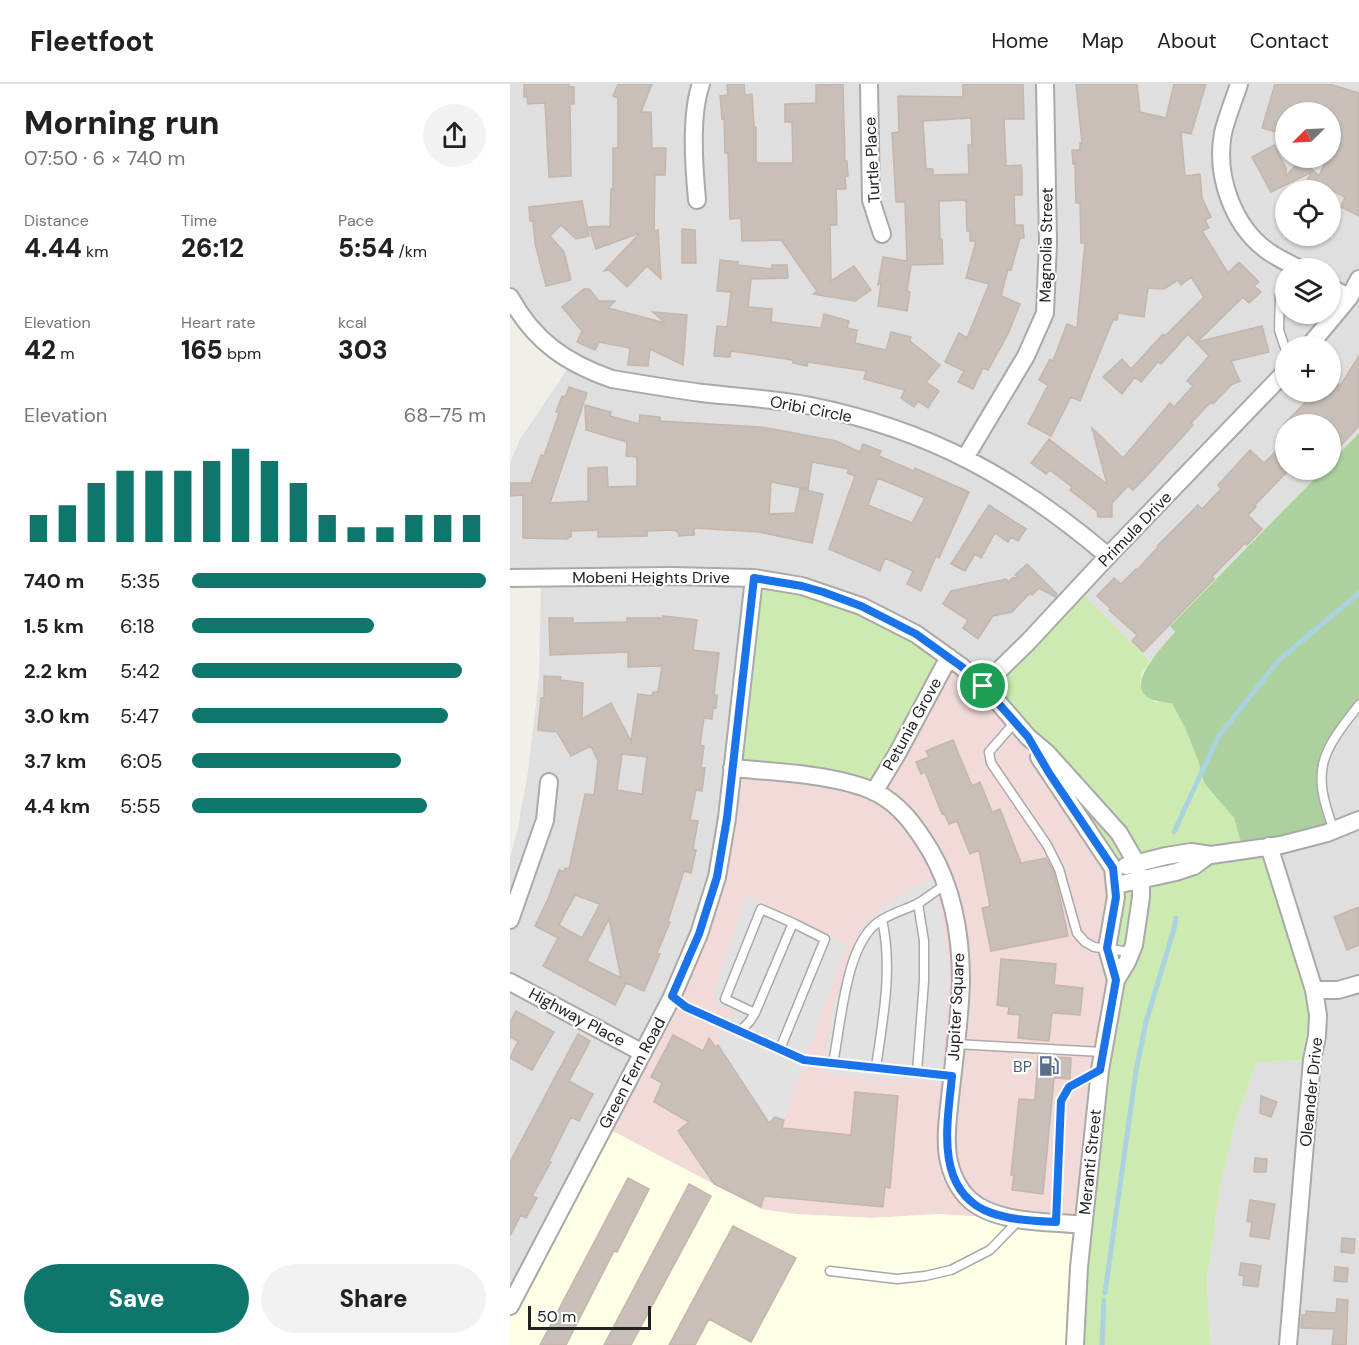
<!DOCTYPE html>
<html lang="en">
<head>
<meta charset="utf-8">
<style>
  body { margin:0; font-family:"DM Sans",sans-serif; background:#f2f2f2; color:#202124; height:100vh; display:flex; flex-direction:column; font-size:22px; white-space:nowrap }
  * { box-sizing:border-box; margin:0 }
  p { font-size:20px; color:#757577 }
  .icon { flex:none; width:33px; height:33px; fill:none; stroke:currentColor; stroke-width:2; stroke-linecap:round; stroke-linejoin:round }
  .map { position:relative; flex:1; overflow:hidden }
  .drawer { display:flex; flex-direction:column; background:#fff; width:510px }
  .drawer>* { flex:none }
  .needle { width:39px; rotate:246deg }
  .fabs { position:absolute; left:765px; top:18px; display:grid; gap:12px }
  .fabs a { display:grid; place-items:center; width:66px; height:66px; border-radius:50%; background:#fff; box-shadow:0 2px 4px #0004; font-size:30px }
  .scale { position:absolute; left:18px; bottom:15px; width:123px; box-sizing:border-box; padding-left:6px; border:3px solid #222; border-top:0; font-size:16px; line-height:21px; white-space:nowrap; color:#222; -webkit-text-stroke:4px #fff; paint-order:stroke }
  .pin { position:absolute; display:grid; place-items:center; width:51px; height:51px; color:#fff; margin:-26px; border:3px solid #fff; border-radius:50%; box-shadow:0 2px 6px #0007 }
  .round { display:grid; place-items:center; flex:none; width:63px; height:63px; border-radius:32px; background:#f2f2f2 }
  .headline { display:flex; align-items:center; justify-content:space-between; height:102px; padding:0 24px }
  h1 { font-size:33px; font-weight:800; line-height:45px }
  .metrics { display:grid; grid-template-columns:repeat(3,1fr); gap:9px; height:102px; padding:6px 24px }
  .metrics div { display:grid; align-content:center }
  .metrics b { font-size:26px; font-weight:800 }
  .metrics small { font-size:16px; font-weight:400 }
  .metrics p { font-size:16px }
  .chart { height:168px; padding:12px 24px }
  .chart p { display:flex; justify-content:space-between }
  .chart svg { width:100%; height:108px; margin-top:6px; stroke:#0f766e; stroke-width:6 }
  .cta { display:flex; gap:12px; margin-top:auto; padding:12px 24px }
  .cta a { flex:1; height:69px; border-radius:36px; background:#0f766e; color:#fff; font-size:24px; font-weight:800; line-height:69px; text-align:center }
  .cta a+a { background:#f2f2f2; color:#202124 }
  ul { padding:0 24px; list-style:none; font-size:20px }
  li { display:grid; grid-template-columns:96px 72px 1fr; align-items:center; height:45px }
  li i { height:15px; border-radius:8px; background:#0f766e }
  header { display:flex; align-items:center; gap:36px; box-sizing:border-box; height:84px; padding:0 30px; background:#fff; border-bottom:2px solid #e0e0e0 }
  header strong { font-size:28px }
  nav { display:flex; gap:33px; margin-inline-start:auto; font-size:21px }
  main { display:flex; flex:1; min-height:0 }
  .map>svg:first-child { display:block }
  .residential { fill:#e0dfdf; fill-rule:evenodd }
  .commercial { fill:#f2dad9 }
  .education { fill:#ffffe5 }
  .grass { fill:#cdebb0 }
  .forest { fill:#add19e }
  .parking { fill:#e2e2e2 }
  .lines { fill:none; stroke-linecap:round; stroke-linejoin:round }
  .stream { stroke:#aad3df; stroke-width:5 }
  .building { fill:#c7bfb8; stroke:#c4b6ab; stroke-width:1.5; fill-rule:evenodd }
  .lane-casing { stroke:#a9a9a9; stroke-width:11 }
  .street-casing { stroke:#a9a9a9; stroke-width:20 }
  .lane { stroke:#fff; stroke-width:8 }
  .street { stroke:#fff; stroke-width:16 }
  .route-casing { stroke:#fff; stroke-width:12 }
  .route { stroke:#1a73e8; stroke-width:8 }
  .labels { text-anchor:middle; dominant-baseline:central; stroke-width:4.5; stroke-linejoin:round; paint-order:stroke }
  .street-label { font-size:16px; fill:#222; stroke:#fff }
  .service-label { font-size:16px; fill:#4e5e75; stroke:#fff; text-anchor:end }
</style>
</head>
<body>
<header>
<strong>Fleetfoot</strong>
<nav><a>Home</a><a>Map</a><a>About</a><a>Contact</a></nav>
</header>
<main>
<section class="drawer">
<div class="headline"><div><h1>Morning run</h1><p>07:50 · 6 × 740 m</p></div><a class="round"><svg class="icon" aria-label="share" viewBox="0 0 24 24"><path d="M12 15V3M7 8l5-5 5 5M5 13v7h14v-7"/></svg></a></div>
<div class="metrics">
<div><p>Distance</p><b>4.44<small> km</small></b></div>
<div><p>Time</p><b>26:12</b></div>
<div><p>Pace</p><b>5:54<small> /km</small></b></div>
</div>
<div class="metrics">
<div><p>Elevation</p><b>42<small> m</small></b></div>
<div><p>Heart rate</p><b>165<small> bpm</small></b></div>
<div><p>kcal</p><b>303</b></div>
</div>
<div class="chart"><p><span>Elevation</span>68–75 m</p>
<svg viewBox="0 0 160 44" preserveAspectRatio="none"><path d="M5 44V33M15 44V29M25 44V20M35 44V15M45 44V15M55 44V15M65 44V11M75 44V6M85 44V11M95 44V20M105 44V33M115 44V38M125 44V38M135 44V33M145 44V33M155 44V33"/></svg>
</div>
<ul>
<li><b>740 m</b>5:35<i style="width:100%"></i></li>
<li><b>1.5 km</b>6:18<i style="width:62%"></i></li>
<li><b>2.2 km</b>5:42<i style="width:92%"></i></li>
<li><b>3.0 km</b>5:47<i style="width:87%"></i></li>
<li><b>3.7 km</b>6:05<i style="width:71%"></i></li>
<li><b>4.4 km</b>5:55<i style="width:80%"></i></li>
</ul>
<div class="cta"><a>Save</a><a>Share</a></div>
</section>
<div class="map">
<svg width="849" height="1261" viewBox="0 0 849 1261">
  <rect width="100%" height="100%" fill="#f2efe9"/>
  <path class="residential" d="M 0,0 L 849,0 L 849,349 L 821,378 L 820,340 L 776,340 L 776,386 L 813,386 L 660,541 L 665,548 L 640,577 L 567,506 L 473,602 L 239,552 L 189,850 L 0,1222 L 0,774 L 8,743 L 18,688 L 29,594 L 31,494 L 0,494 L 0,379 L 10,355 L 62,278 L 0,215 ZM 776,28 L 820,28 L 820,74 L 776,74 ZM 776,106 L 820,106 L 820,152 L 776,152 ZM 776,184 L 820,184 L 820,230 L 776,230 ZM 776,262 L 820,262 L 820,308 L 776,308 Z
    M 849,620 L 849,1261 L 700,1261 L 697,1196 L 710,1103 L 726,1035 L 747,978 L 801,976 L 758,761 L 810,687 Z"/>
  <path class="commercial" d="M 438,573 L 505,637 L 602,784 L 605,895 L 573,1141 L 428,1130 L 362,1134 L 285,1130 L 251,1125 L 95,1043 L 189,850 L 222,684 Z"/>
  <path class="education" d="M 95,1043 L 251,1125 L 285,1130 L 362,1134 L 428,1130 L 494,1134 L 573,1141 L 564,1261 L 0,1261 L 0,1222 Z"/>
  <path class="grass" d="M 244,495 L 293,503 L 438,573 L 363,707 L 222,684 Z
    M 567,505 L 640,577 L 632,589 L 630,600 L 645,618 L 662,618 L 675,644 L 688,676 L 694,699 L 724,734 L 733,765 L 758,761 L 804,906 L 801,976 L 747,978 L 726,1035 L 710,1103 L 697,1196 L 700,1261 L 564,1261 L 605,895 L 605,800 L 528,672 L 473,602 Z"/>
  <path class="forest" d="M 849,349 L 849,620 L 810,687 L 824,746 L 733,765 L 724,734 L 694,699 L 688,676 L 675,644 L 662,619 C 601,616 645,571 665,548 L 660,542 L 813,386 L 820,386 L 821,378 Z"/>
  <path class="parking" d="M 420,794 L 431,824 L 439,892 L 430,998 L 357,995 L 314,989 L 321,928 L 352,843 L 374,823 Z
    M 237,811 L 336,861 L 274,1036 L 265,1034 L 259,1039 L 208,961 L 215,934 L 230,928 L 206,920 L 204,908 Z"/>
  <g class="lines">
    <path class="stream" d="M 664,748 L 708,653 L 769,576 L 849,509
      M 595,1209 L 626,987 L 636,938 L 664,845 L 666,834
      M 592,1261 L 594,1216"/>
  </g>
  <path class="building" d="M 14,0 L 59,0 L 59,3 L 64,3 L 64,20 L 60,20 L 61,92 L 39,93 L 35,19 L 18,20 L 17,13 L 14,13 Z
    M 108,0 L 142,0 L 131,28 L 141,28 L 142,64 L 156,64 L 155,91 L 145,91 L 144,147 L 148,146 L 151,195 L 137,182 L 117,203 L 99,186 L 94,187 L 130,149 L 86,165 L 79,143 L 100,142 L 101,105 L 103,105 L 103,64 L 108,64 L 108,14 L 103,12 Z
    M 217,0 L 234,0 L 235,11 L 242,10 L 244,43 L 246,43 L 246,78 L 249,79 L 283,79 L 282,38 L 275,38 L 275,20 L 306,19 L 306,1 L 333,0 L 335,77 L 337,77 L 338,92 L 335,92 L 336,105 L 326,105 L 327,141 L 320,141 L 321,197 L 344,182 L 361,206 L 345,217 L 303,210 L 307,207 L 271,156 L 232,157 L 231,134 L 220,135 L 218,69 L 215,69 L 214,34 L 212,35 L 210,12 L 218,11 Z
    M 453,0 L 513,0 L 514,35 L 494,35 L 496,82 L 511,81 L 512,87 L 512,111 L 504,111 L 505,141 L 513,141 L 514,154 L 510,154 L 501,186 L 498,185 L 491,212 L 510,220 L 498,250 L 478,286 L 473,284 L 463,305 L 448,298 L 454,287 L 435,278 L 449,249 L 457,254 L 479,200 L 456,194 L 466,157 L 460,157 L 460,147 L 457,147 L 456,116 L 429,117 L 430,155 L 432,155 L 433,180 L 401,181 L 397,207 L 400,208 L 397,227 L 368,222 L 371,199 L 368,201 L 373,173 L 397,177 L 395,118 L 386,118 L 382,49 L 389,48 L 388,12 L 453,13 ZM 461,34 L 462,61 L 458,61 L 459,90 L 423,91 L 423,85 L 416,85 L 413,37 Z
    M 566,0 L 627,0 L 630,28 L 656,34 L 664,0 L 696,0 L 681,50 L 671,48 L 675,92 L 690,90 L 692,114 L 701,133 L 695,136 L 699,144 L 692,147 L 718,189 L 729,178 L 749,198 L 744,202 L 751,208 L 739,219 L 733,213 L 687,258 L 752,242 L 759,268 L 721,277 L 730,297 L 721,301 L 703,320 L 701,318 L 681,339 L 683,341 L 635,394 L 623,406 L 618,402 L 602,419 L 602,433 L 588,433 L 587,427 L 560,406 L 562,403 L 540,386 L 536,390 L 521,379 L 539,355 L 597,400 L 582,344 L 613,374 L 660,319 L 664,323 L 683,302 L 677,297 L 699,272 L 678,250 L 651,280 L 648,278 L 631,298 L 625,293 L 612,310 L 593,293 L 612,275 L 621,285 L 653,250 L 655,252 L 694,213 L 681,193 L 671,201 L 668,196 L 654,205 L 638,204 L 634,233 L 608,229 L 607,236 L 603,236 L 570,317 L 561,313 L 541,352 L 518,340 L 538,301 L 529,296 L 540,275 L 543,277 L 557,240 L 567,244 L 575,159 L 571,159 L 570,119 L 566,119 L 565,80 L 563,80 L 562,66 L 570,66 L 570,59 L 572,59 Z
    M 765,0 L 819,0 L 849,9 L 849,132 L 831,123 L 835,113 L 821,106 L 791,106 L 802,88 L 761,108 L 742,73 L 764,61 L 776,84 L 776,92 L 791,75 L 809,92 L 817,74 L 820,74 L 820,28 L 776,28 L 776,51 L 752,44 Z
    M 72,117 L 79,152 L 66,155 L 51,141 L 40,152 L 54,168 L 61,196 L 36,202 L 25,159 L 23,137 L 20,137 L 19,123 Z
    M 172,145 L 185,146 L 186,179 L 172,179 Z
    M 210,176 L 228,178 L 228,181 L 262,185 L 262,181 L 277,181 L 278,194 L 241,195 L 238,223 L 262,225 L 261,238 L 311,244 L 314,230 L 339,237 L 337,244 L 347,246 L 345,259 L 376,266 L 381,248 L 401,253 L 400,257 L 430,281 L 416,298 L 429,307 L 418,324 L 408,317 L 404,323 L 391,314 L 395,306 L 354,295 L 356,287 L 298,278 L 297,282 L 283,279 L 283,276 L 221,267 L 220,273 L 204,272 L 207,242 L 217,243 L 221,208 L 207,207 Z
    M 74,205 L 79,205 L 89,217 L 105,217 L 98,224 L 155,239 L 143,228 L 177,231 L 173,281 L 140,265 L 138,282 L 118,281 L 120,264 L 89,258 L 85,266 L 67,258 L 72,247 L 52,223 Z
    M 849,272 L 849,342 L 820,373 L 820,340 L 774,340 L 806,308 L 820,308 L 820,293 L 830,302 Z
    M 59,303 L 77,309 L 40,419 L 78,417 L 78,384 L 97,383 L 98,403 L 127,402 L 127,373 L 116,372 L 117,358 L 76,346 L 75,321 L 101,328 L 100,332 L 129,340 L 130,331 L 150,333 L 150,337 L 250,343 L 274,347 L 326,357 L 350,368 L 353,360 L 371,367 L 369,372 L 404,387 L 405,384 L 459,408 L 429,474 L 426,472 L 411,507 L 397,500 L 403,487 L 375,474 L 370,487 L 319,465 L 345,392 L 337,389 L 339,385 L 302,378 L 298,405 L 261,398 L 259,430 L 285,429 L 290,405 L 313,410 L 302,459 L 249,448 L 184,444 L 184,451 L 169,452 L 168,448 L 163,446 L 137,447 L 137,452 L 88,453 L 88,446 L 61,447 L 61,453 L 58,453 L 58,455 L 13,454 L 13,411 L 0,412 L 0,399 L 21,399 L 31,371 L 34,372 L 49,329 L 46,328 L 52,312 L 55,313 ZM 368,394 L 415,414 L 402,439 L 358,421 Z
    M 776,357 L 776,389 L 744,422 L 746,423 L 738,431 L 752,445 L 737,461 L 735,459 L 702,493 L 704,495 L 633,568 L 622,557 L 627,551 L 599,526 L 601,525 L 587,512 L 604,494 L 611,500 L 626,485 L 627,486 L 648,463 L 647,462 L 688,421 L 692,425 L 711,405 L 708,401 L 740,366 L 754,379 Z
    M 479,421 L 516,445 L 508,457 L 501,453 L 498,458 L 485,449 L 471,474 L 465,470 L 455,487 L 441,480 Z
    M 517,480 L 547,510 L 545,513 L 529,504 L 522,511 L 520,509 L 502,528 L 483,532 L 468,555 L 453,544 L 458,536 L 433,520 L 441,507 L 496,495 L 499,498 L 502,494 L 508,493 L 505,491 Z
    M 153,532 L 187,536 L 183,566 L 209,569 L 204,611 L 207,611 L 206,624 L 203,623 L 202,635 L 194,634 L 190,661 L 194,662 L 191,684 L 195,684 L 192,707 L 186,706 L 180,736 L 188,737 L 183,765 L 186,766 L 181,789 L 174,787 L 158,837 L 160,838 L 147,869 L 150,870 L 134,907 L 116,899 L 105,921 L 33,882 L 48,854 L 25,842 L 38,815 L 49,786 L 54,788 L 55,784 L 59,785 L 75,710 L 84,711 L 88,677 L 81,662 L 61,672 L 47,648 L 28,646 L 31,614 L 34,614 L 34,592 L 51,593 L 50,596 L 73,599 L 72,635 L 101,619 L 121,657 L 128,610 L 142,612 L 143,608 L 148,608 L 152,582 L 118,583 L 118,568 L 40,571 L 39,534 L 63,534 L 63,539 L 117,538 L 117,534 L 153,534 ZM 112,670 L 137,673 L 132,710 L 107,706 ZM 65,811 L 90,820 L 72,854 L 49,841 ZM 99,835 L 111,894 L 77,877 Z
    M 443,656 L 462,702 L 470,698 L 482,728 L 490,725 L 511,779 L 536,774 L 543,787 L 550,814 L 558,852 L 481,867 L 472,824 L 480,822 L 469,766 L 460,770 L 447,737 L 439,740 L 434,729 L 432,730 L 415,688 L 411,690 L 406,678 L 419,673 L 416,667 Z
    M 849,823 L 849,861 L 837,866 L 824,833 Z
    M 491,875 L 546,880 L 544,901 L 573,904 L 570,931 L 542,929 L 539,957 L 508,954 L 510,931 L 498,930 L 499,923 L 487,921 Z
    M 6,927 L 44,948 L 22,986 L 0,974 L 8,957 L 0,953 L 0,938 Z
    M 68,950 L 80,957 L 59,997 L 83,1010 L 69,1037 L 61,1033 L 39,1077 L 41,1078 L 22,1112 L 27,1114 L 16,1134 L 11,1131 L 0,1152 L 0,1078 Z
    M 163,951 L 193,967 L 199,954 L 205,963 L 208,961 L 259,1039 L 265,1033 L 274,1036 L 272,1044 L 341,1051 L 345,1008 L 388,1012 L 380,1104 L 375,1103 L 373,1123 L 254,1112 L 251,1123 L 204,1100 L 168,1047 L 179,1038 L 144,1018 L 152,999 L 141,993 Z
    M 528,972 L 561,974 L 560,995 L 544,994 L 533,1110 L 502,1106 L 504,1091 L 501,1091 L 509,1015 L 525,1016 Z
    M 751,1012 L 767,1018 L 761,1033 L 750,1029 Z
    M 745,1074 L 757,1075 L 756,1088 L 744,1088 Z
    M 118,1094 L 139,1105 L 107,1168 L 104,1167 L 56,1261 L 30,1261 Z
    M 179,1100 L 201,1112 L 121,1261 L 94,1261 Z
    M 740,1116 L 765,1120 L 759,1155 L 740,1152 L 742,1138 L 737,1137 Z
    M 223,1142 L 286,1174 L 241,1258 L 199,1235 L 185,1261 L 159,1261 Z
    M 832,1154 L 845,1155 L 844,1169 L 831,1168 Z
    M 731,1179 L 751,1182 L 748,1203 L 733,1201 L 734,1192 L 729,1191 Z
    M 825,1183 L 838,1184 L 837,1198 L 824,1197 Z
    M 827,1215 L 838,1216 L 836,1261 L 822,1261 L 824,1245 L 791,1244 L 792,1231 L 796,1231 L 796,1227 L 826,1229 Z"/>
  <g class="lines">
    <g class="lane-casing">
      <path id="lane" d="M 770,211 L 769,246 L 776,267
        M 506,637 L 479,668 L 481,679 L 537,761 L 549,785 L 567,849 L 575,858 L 584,863 L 621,868
        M 824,746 C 801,686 810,670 849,621
        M 436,800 C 427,806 418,813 409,819 C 395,826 380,829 367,839 C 335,863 331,941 323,979 L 442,992
        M 162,913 L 176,923 L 230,947 L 240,937 L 245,929 L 283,839 L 315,855 L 270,965 L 230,947
        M 245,929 L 215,915 L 251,825 L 283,839
        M 446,960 L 592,968
        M 270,965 L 294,976 L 323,979
        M 366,983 C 373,935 383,883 372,836
        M 407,988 L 414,897 L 414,857 L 408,819
        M 546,1138 L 551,1017 L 559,1003 L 590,986
        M 320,1187 L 387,1195 L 415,1192 L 441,1186 L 480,1166 L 510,1135"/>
    </g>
    <g class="street-casing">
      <path id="street" d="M 359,0 L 361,116 L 372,150
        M 729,0 C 724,16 717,32 713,49 C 705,92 723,143 759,168 C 768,174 778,179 788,184
        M 187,116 C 184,83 180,31 191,0
        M 820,203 L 839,214
        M 0,213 C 24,257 56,279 102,295 C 132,300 162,305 192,309 C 228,313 265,315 301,322 C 420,346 506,394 598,472
        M 799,262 L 839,214 L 849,195
        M 455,374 L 516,272 L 535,229 L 538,158 L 535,0
        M 0,494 L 161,492 L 244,494 L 292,502 L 351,522 L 406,550 L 452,583 L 487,617 L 518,653 L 537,669 L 609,749 L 627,780 L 631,796 L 631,813 L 624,861 L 617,878 L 606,896 L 590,986 L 569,1183 L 565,1261
        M 473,602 L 518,558 L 598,472 L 776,287
        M 529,673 L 603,784 L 606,813 L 597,864 L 606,896
        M 222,684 C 264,688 327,690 365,708 C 390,720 406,743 420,766 C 443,805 451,851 451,897 C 450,936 444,975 440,1014 C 438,1033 435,1053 438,1073 C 441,1089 448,1105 460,1116 C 487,1140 539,1137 573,1141
        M 364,708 L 387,670 L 439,573
        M 759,762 L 804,906 L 808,931 L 807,952 L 802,976 L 778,1261
        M 616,782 L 656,772 L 681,768 L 701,771 L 771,761 L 817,749 L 849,736
        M 606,801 L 666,788 L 684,782 L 699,771
        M 0,836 L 35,736 L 39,698
        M 0,898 L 133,969
        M 804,906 L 828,906 L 849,900
        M 0,1222 L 162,913 L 189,850 L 207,793 L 217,734 L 244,494"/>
    </g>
    <use href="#lane" class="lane"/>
    <use href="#street" class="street"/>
  </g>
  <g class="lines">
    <g class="route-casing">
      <path id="route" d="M 244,494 L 292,502 L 313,508 L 351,522 L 406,550 L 452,583 L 473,602 L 518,653 L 539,689 L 603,784 L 606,813 L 597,864 L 606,896 L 590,986 L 559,1003 L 551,1017 L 546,1138 C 523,1137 496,1136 474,1126 C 424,1101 438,1036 442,992 L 294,976 L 176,923 L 162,912 L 189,850 L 207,793 L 217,734 Z"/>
    </g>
    <use href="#route" class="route"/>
  </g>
  <defs>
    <g id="fuel-bare" transform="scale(1.62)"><path d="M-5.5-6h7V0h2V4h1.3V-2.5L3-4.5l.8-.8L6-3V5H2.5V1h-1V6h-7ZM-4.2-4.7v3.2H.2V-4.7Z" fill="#5c6f8a" stroke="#fff" stroke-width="2.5" paint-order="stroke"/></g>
  </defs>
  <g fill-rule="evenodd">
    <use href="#fuel-bare" x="539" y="982"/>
  </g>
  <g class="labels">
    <g class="street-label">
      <text transform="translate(362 76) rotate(-93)">Turtle Place</text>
      <text transform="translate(536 161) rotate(-89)">Magnolia Street</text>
      <text transform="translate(301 325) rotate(11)">Oribi Circle</text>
      <text transform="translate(625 445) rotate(-46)">Primula Drive</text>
      <text x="141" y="493">Mobeni Heights Drive</text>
      <text transform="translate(402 640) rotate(-61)">Petunia Grove</text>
      <text transform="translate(446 923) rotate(-87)">Jupiter Square</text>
      <text transform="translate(67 933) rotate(28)">Highway Place</text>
      <text transform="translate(122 989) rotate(-62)">Green Fern Road</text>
      <text transform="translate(801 1008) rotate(-84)">Oleander Drive</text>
      <text transform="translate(580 1078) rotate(-84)">Meranti Street</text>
    </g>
    <g class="service-label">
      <text x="522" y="982">BP</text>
    </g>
  </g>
</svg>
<div class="fabs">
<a><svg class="needle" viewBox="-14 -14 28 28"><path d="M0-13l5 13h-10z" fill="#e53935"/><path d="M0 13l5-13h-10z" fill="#757577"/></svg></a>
<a><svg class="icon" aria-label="locate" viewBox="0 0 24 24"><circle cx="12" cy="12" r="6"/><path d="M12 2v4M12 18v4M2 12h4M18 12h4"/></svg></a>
<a><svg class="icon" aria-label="layers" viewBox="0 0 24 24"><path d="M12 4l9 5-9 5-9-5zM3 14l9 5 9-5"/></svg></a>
<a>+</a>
<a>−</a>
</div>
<div class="scale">50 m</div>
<div class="pin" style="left:473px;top:602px;background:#1e9e55"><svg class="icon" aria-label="arrive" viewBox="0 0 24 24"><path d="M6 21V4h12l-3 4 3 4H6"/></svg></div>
</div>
</main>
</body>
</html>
